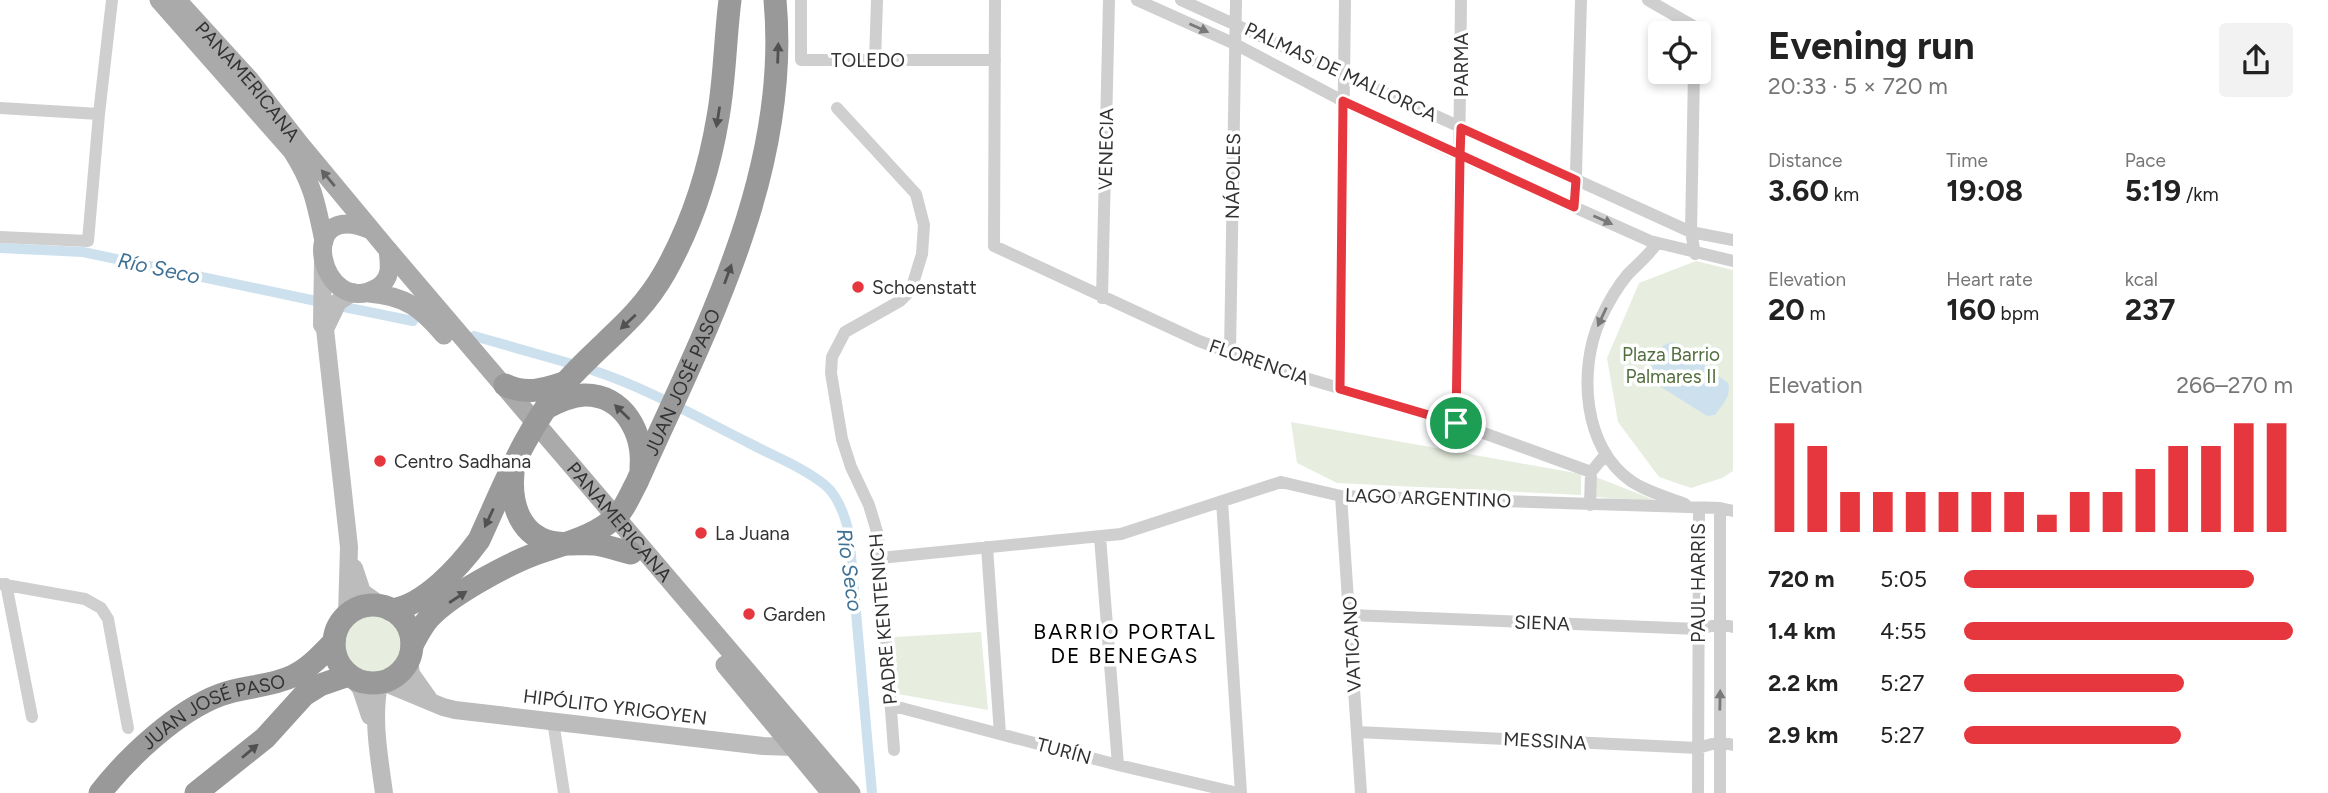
<!DOCTYPE html>
<html lang="en">
<head>
<meta charset="utf-8">
<style>
  body { margin:0; font-family:Figtree,sans-serif; background:#f2f2f2; color:#222; height:100vh; display:flex; flex-direction:column; font-size:26px; white-space:nowrap }
  * { box-sizing:border-box; margin:0 }
  p { font-size:23px; color:#767676 }
  .icon { flex:none; width:38px; height:38px; fill:none; stroke:currentColor; stroke-width:2; stroke-linecap:round; stroke-linejoin:round }
  .map { position:relative; flex:1; overflow:hidden }
  .sheet { display:flex; flex-direction:column; background:#fff; width:595px }
  .sheet>* { flex:none }
  .buttons { position:absolute; left:1648px; top:21px; display:grid; gap:14px }
  .buttons a { display:grid; place-items:center; width:63px; height:63px; border-radius:7px; background:#fff; box-shadow:0 4px 10px #0003; font-size:35px }
  .pin { position:absolute; display:grid; place-items:center; width:60px; height:60px; color:#fff; margin:-30px; border:4px solid #fff; border-radius:50%; box-shadow:0 2px 7px #0007 }
  .round { display:grid; place-items:center; flex:none; width:74px; height:74px; border-radius:7px; background:#f2f2f2 }
  .headline { display:flex; align-items:center; justify-content:space-between; height:119px; padding:0 35px }
  h1 { font-size:38px; font-weight:700; line-height:52px }
  .metrics { display:grid; grid-template-columns:repeat(3,1fr); gap:10px; height:119px; padding:7px 35px }
  .metrics div { display:grid; align-content:center }
  .metrics b { font-size:30px; font-weight:700 }
  .metrics small { font-size:19px; font-weight:400 }
  .metrics p { font-size:19px }
  .chart { height:196px; padding:14px 35px }
  .chart p { display:flex; justify-content:space-between }
  .chart svg { width:100%; height:126px; margin-top:7px; stroke:#e6373e; stroke-width:6 }
  ul { padding:0 35px; list-style:none; font-size:23px }
  li { display:grid; grid-template-columns:112px 84px 1fr; align-items:center; height:52px }
  li i { height:18px; border-radius:9px; background:#e6373e }
  main { display:flex; flex:1; min-height:0 }
  .map>svg:first-child { display:block }
  .green { fill:#e7eee0 }
  .water { fill:#cde0ed }
  .lines { fill:none; stroke-linecap:round; stroke-linejoin:round }
  .canal { stroke:#cde0ed; stroke-width:10 }
  .street { stroke:#cfcfcf; stroke-width:12 }
  .secondary { stroke:#bcbcbc; stroke-width:18 }
  .primary { stroke:#aaa; stroke-width:19 }
  .highway { stroke:#999; stroke-width:23 }
  .oneway { fill:#797979 }
  .oneway2 { fill:#515151 }
  .oneway3 { fill:#626262 }
  .route-casing { stroke:#fff; stroke-width:14 }
  .route { stroke:#e6373e; stroke-width:9 }
  .poi-dot { fill:#e6373e; stroke:#fff; stroke-width:2.5 }
  .labels { text-anchor:middle; dominant-baseline:central; stroke-width:7; stroke-linejoin:round; paint-order:stroke }
  .street-label { font-size:19px; fill:#323232; stroke:#fff }
  .poi-label { font-size:19px; fill:#323232; stroke:#fff; text-anchor:start }
  .park-label { font-size:19px; fill:#536e3e; stroke:#fff }
  .water-label { font-size:21px; font-style:italic; fill:#3e7195; stroke:#fff }
  .neighbourhood-label { font-size:21px; letter-spacing:2px; fill:#000; stroke:#fff }
</style>
</head>
<body>
<main>
<div class="map">
<svg width="1733" height="793" viewBox="0 0 1733 793">
  <rect width="100%" height="100%" fill="#fff"/>
  <path class="green" d="M 1696,261 L 1733,270 L 1733,471 L 1722,478 L 1691,488 L 1659,477 L 1618,422 L 1607,358 L 1639,283 Z
    M 1291,422 L 1581,474 L 1581,495 L 1337,483 L 1297,463 Z
    M 1596,477 L 1657,501 L 1596,497 Z
    M342 643a31 31 0 1 1 62 0a31 31 0 1 1-62 0Z
    M 981,632 L 988,710 L 898,694 L 894,637 Z"/>
  <path class="water" d="M 1673,342 L 1728,383 C 1732,396 1722,405 1715,415 L 1707,416 L 1650,380 C 1650,363 1654,346 1673,342 Z"/>
  <g class="lines">
    <path class="canal" d="M 0,248 L 83,252 L 316,301
      M 344,307 L 413,321
      M 474,336 L 572,364
      M 592,370 C 647,388 697,417 749,443 C 773,456 803,467 825,485 C 838,496 845,516 849,533 L 872,793"/>
    <path class="street" d="M 801,0 L 801,60 L 995,60
      M 995,0 L 994,246 L 1199,341 L 1272,368 L 1456,423 L 1591,472 L 1606,454
      M 1137,0 L 1235,44 L 1343,101 L 1460,156 L 1650,241 L 1733,261
      M 1181,0 L 1691,232 L 1733,240
      M 1648,0 L 1695,27 L 1695,33
      M 875,61 L 877,0
      M 1694,72 L 1691,232 L 1695,254
      M 0,108 L 99,114
      M 837,108 L 916,194 L 924,225 L 922,254 L 911,290 L 900,301 L 845,332 L 832,357 L 831,373 L 842,439 L 851,467 L 869,505 L 878,535 L 894,750
      M 1575,207 L 1581,0
      M 0,237 L 88,241 L 99,114 L 112,0
      M 1657,243 C 1649,255 1638,264 1628,274 C 1617,287 1607,305 1600,320 C 1578,370 1583,448 1631,481 C 1647,492 1667,497 1685,504
      M 1102,298 L 1109,0
      M 1230,352 L 1236,0
      M 1340,389 L 1345,0
      M 1456,423 L 1461,0
      M 1341,496 L 1361,793
      M 1222,501 L 1241,793
      M 1590,505 L 1591,472
      M 1100,537 L 1118,765
      M 987,547 L 1000,734
      M 880,558 L 1121,534 L 1281,482 L 1341,496 L 1720,508 L 1733,511
      M 0,584 L 85,599 L 101,608 L 108,619 L 128,728
      M 6,584 L 32,717
      M 1350,615 L 1698,629 L 1721,624 L 1733,627
      M 890,705 L 1118,765 L 1238,793
      M 553,721 L 564,793
      M 1357,732 L 1698,748 L 1719,742 L 1733,745
      M 1698,793 L 1699,509
      M 1720,793 L 1720,508"/>
    <path class="secondary" d="M 322,325 L 323,261
      M 354,568 L 362,592 L 382,606
      M 347,615 L 349,547 L 325,329 L 338,302 L 353,292
      M 409,659 L 411,674 L 428,698
      M 353,678 L 361,689 L 370,716
      M 383,682 L 443,707 L 455,710 L 763,746 L 794,747
      M 379,683 C 372,720 379,756 384,793"/>
    <g class="primary">
      <path d="M 159,0 L 292,151 C 313,184 316,203 324,241"/>
      <path id="s1" d="M 177,0 L 250,80 L 300,144 L 388,250 C 390,265 392,279 377,288 C 321,321 292,196 371,230"/>
      <path id="s2" d="M 388,250 L 851,793"/>
      <path d="M 369,293 C 406,296 421,308 444,335"/>
      <path d="M 725,665 L 831,793"/>
    </g>
    <g class="highway">
      <path d="M 505,385 C 526,395 543,390 564,383"/>
      <path d="M 548,407 C 559,401 571,396 584,395 C 624,394 644,434 641,468"/>
      <path d="M 513,473 C 510,504 520,538 556,543 C 569,545 582,543 594,544 C 607,546 619,550 631,553"/>
      <circle cx="373" cy="644" r="39"/>
      <path d="M 391,610 C 424,606 460,566 479,540 C 504,486 526,427 566,382 C 601,342 638,320 665,272 C 692,224 709,171 718,117 C 725,78 725,39 730,0"/>
      <path id="s3" d="M 412,645 C 417,636 422,626 429,618 C 450,595 506,565 535,554 C 565,543 594,538 618,515 C 626,506 631,493 637,482 C 705,330 791,172 775,0"/>
      <path id="s4" d="M 100,793 C 128,757 177,711 220,695 C 243,686 270,687 293,676 C 309,669 322,654 334,642"/>
      <path d="M 196,793 L 265,738 L 304,695 L 320,685 L 349,675"/>
    </g>
  </g>
  <defs><path id="oneway-solid" d="M-6-.8H1V-3.2L6.5 0L1 3.2V.8H-6Z" transform="scale(1.75)"/></defs>
  <g class="oneway">
    <use href="#oneway-solid" transform="translate(1199 28) rotate(24)"/>
    <use href="#oneway-solid" transform="translate(1603 220) rotate(24)"/>
    <use href="#oneway-solid" transform="translate(1602 317) rotate(115)"/>
    <use href="#oneway-solid" transform="translate(1720 700) rotate(-89)"/>
  </g>
  <g class="oneway2">
    <use href="#oneway-solid" transform="translate(778 53) rotate(-88)"/>
    <use href="#oneway-solid" transform="translate(718 117) rotate(99)"/>
    <use href="#oneway-solid" transform="translate(728 274) rotate(-70)"/>
    <use href="#oneway-solid" transform="translate(628 322) rotate(137)"/>
    <use href="#oneway-solid" transform="translate(622 412) rotate(-136)"/>
    <use href="#oneway-solid" transform="translate(489 518) rotate(115)"/>
    <use href="#oneway-solid" transform="translate(458 597) rotate(-33)"/>
    <use href="#oneway-solid" transform="translate(250 751) rotate(-40)"/>
  </g>
  <use class="oneway3" href="#oneway-solid" transform="translate(328 178) rotate(-130)"/>
  <g class="lines">
    <g class="route-casing">
      <path id="route" d="M 1456,423 L 1460,156 L 1461,128 L 1576,180 L 1574,207 L 1343,101 L 1340,389 L 1456,423"/>
    </g>
    <use href="#route" class="route"/>
  </g>
  <g class="poi-dot">
    <circle cx="858" cy="287" r="7"/>
    <circle cx="380" cy="461" r="7"/>
    <circle cx="701" cy="533" r="7"/>
    <circle cx="749" cy="614" r="7"/>
  </g>
  <g class="labels">
    <g class="street-label">
      <text x="868" y="60">TOLEDO</text>
      <text transform="translate(1461 65) rotate(-90)">PARMA</text>
      <text transform="translate(1341 72) rotate(25)">PALMAS DE MALLORCA</text>
      <text stroke="none"><textPath href="#s1" startOffset="108">PANAMERICANA</textPath></text>
      <text transform="translate(1106 149) rotate(-89)">VENECIA</text>
      <text transform="translate(1233 176) rotate(-89)">NÁPOLES</text>
      <text transform="translate(1259 362) rotate(19)">FLORENCIA</text>
      <text stroke="none"><textPath href="#s3" startOffset="397">JUAN JOSÉ PASO</textPath></text>
      <text transform="translate(1428 498) rotate(2)">LAGO ARGENTINO</text>
      <text stroke="none"><textPath href="#s2" startOffset="357">PANAMERICANA</textPath></text>
      <text transform="translate(1698 583) rotate(-90)">PAUL HARRIS</text>
      <text transform="translate(883 619) rotate(-95)">PADRE KENTENICH</text>
      <text transform="translate(1542 623) rotate(2)">SIENA</text>
      <text transform="translate(1352 644) rotate(-93)">VATICANO</text>
      <text transform="translate(615 707) rotate(7)">HIPÓLITO YRIGOYEN</text>
      <text stroke="none"><textPath href="#s4" startOffset="144">JUAN JOSÉ PASO</textPath></text>
      <text transform="translate(1545 741) rotate(3)">MESSINA</text>
      <text transform="translate(1064 751) rotate(15)">TURÍN</text>
    </g>
    <g class="poi-label">
      <text x="872" y="287">Schoenstatt</text>
      <text x="394" y="461">Centro Sadhana</text>
      <text x="715" y="533">La Juana</text>
      <text x="763" y="614">Garden</text>
    </g>
    <g class="park-label">
      <text x="1671" y="354">Plaza Barrio<tspan x="1671" dy="22">Palmares II</tspan></text>
    </g>
    <g class="water-label">
      <text transform="translate(159 268) rotate(12)">Río Seco</text>
      <text transform="translate(850 570) rotate(82)">Río Seco</text>
    </g>
    <g class="neighbourhood-label">
      <text x="1125" y="631">BARRIO PORTAL<tspan x="1125" dy="24">DE BENEGAS</tspan></text>
    </g>
  </g>
</svg>
<div class="buttons">
<a><svg class="icon" aria-label="locate" viewBox="0 0 24 24"><circle cx="12" cy="12" r="6"/><path d="M12 2v4M12 18v4M2 12h4M18 12h4"/></svg></a>
</div>
<div class="pin" style="left:1456px;top:423px;background:#1e9e55"><svg class="icon" aria-label="arrive" viewBox="0 0 24 24"><path d="M6 21V4h12l-3 4 3 4H6"/></svg></div>
</div>
<section class="sheet">
<div class="headline"><div><h1>Evening run</h1><p>20:33 · 5 × 720 m</p></div><a class="round"><svg class="icon" aria-label="share" viewBox="0 0 24 24"><path d="M12 15V3M7 8l5-5 5 5M5 13v7h14v-7"/></svg></a></div>
<div class="metrics">
<div><p>Distance</p><b>3.60<small> km</small></b></div>
<div><p>Time</p><b>19:08</b></div>
<div><p>Pace</p><b>5:19<small> /km</small></b></div>
</div>
<div class="metrics">
<div><p>Elevation</p><b>20<small> m</small></b></div>
<div><p>Heart rate</p><b>160<small> bpm</small></b></div>
<div><p>kcal</p><b>237</b></div>
</div>
<div class="chart"><p><span>Elevation</span>266–270 m</p>
<svg viewBox="0 0 160 44" preserveAspectRatio="none"><path d="M5 44V6M15 44V14M25 44V30M35 44V30M45 44V30M55 44V30M65 44V30M75 44V30M85 44V38M95 44V30M105 44V30M115 44V22M125 44V14M135 44V14M145 44V6M155 44V6"/></svg>
</div>
<ul>
<li><b>720 m</b>5:05<i style="width:88%"></i></li>
<li><b>1.4 km</b>4:55<i style="width:100%"></i></li>
<li><b>2.2 km</b>5:27<i style="width:67%"></i></li>
<li><b>2.9 km</b>5:27<i style="width:66%"></i></li>
</ul>
</section>
</main>
</body>
</html>
